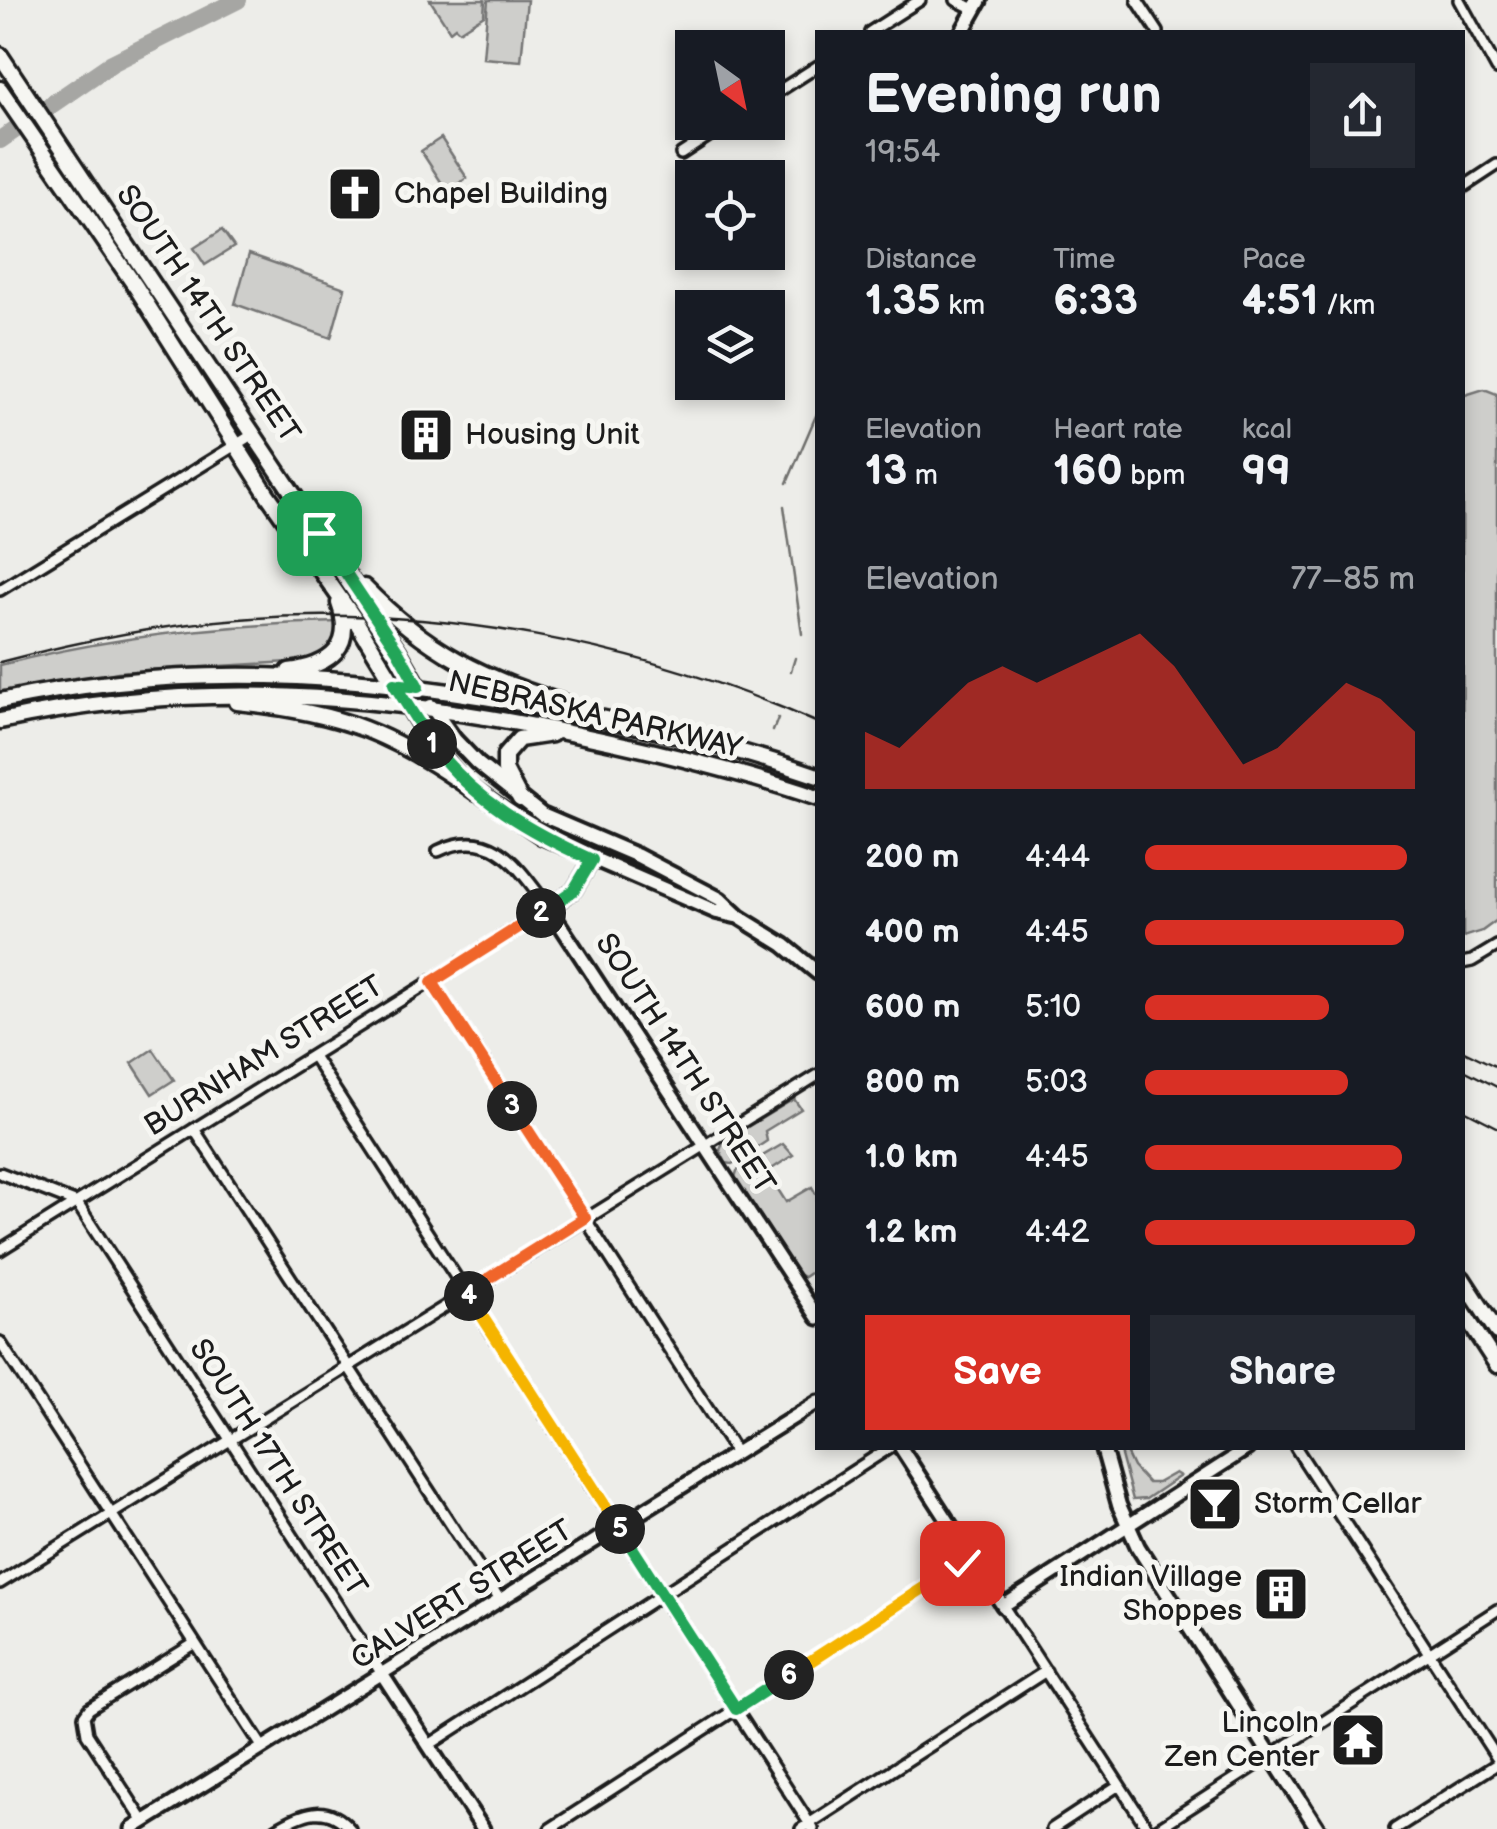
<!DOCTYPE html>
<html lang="en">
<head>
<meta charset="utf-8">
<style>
  body { margin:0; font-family:"Balsamiq Sans",sans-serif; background:#242831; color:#f1f3f6; height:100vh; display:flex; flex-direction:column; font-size:38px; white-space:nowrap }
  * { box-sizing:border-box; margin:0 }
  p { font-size:32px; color:#9ea1a6 }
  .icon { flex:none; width:55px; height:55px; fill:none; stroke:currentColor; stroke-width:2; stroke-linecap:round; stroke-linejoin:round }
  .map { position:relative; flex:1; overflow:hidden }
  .panel { position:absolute; left:815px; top:30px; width:650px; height:1420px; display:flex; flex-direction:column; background:#171b24; border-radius:0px; box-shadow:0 5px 15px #0003 }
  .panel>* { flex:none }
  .needle { width:65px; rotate:147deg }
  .tools { position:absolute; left:675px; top:30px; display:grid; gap:20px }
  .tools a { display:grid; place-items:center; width:110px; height:110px; border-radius:0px; background:#171b24; box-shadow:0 5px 15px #0003; font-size:50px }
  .pin { position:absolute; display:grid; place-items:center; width:85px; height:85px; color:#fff; margin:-42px; border-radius:20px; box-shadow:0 5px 15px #0006 }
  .km { position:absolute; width:50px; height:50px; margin:-25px; border-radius:50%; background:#222; color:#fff; font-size:28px; line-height:50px; text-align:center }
  .round { display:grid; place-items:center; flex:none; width:105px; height:105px; border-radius:0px; background:#242831 }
  .head { display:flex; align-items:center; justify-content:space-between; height:170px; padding:0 50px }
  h1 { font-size:55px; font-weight:600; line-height:75px }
  .metrics { display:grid; grid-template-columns:repeat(3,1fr); gap:15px; height:170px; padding:10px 50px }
  .metrics div { display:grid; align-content:center }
  .metrics b { font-size:42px; font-weight:600 }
  .metrics small { font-size:28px; font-weight:400 }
  .metrics p { font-size:28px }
  .chart { height:280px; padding:20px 50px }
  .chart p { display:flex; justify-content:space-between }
  .chart svg { width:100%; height:180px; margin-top:10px; fill:#d93025; opacity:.7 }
  .action { display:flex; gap:20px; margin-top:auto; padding:20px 50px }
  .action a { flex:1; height:115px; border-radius:0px; background:#d93025; color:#fff; font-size:40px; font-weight:600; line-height:115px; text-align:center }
  .action a+a { background:#242831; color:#f1f3f6 }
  ul { padding:0 50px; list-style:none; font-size:32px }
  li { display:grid; grid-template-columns:160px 120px 1fr; align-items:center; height:75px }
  li i { height:25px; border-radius:12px; background:#d93025 }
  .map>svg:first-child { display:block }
  .green { fill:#cececb; stroke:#757574; stroke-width:2.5 }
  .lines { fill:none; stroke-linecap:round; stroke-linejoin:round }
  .stream { stroke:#6f6f6d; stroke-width:2.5 }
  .river { stroke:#a6a6a3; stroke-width:18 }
  .minor-casing { stroke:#1c1c1c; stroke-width:16 }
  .tertiary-casing { stroke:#1c1c1c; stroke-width:19 }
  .secondary-casing { stroke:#1c1c1c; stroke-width:20 }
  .primary-casing { stroke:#1c1c1c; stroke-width:21 }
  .minor { stroke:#f6f6f2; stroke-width:9 }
  .tertiary { stroke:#f6f6f2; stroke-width:11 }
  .secondary { stroke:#f6f6f2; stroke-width:12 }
  .primary { stroke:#f6f6f2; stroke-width:14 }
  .rail { stroke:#1c1c1c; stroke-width:2.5 }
  .split-1-casing { stroke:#fff; stroke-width:20 }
  .split-2-casing { stroke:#fff; stroke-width:20 }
  .split-3-casing { stroke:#fff; stroke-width:20 }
  .split-4-casing { stroke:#fff; stroke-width:20 }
  .split-5-casing { stroke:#fff; stroke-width:20 }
  .split-6-casing { stroke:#fff; stroke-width:20 }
  .split-7-casing { stroke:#fff; stroke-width:20 }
  .split-1 { stroke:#22a559; stroke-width:12 }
  .split-2 { stroke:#22a559; stroke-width:12 }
  .split-3 { stroke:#f0652b; stroke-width:12 }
  .split-4 { stroke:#f0652b; stroke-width:12 }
  .split-5 { stroke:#f5b400; stroke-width:12 }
  .split-6 { stroke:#22a559; stroke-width:12 }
  .split-7 { stroke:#f5b400; stroke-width:12 }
  .labels { text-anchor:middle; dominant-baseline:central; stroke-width:10; stroke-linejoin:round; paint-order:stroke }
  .poi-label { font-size:30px; fill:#1c1c1c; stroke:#f6f6f2; text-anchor:start }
  .street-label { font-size:30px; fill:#1c1c1c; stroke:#f6f6f2 }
</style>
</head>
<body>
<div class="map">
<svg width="1497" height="1829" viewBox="0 0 1497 1829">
  <rect width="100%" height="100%" fill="#edede9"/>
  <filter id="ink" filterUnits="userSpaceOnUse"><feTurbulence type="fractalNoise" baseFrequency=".01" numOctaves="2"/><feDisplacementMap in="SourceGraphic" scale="20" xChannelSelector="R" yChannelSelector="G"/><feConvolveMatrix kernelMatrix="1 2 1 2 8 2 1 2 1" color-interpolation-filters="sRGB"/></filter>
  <g filter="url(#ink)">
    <path class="green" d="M 430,0 L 485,0 L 484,15 L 459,31 L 455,27 L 450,31 Z
      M 488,0 L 527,0 L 521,61 L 483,58 Z
      M 441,138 L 467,178 L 447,191 L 421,151 Z
      M 222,230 L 234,247 L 205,265 L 194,248 Z
      M 249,254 L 345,288 L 331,338 L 235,304 Z
      M 1484,389 L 1497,394 L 1497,920 L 1482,931 L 1463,937 L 1462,396 Z
      M 338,622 C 338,645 327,652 307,661 L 118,672 L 0,695 L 0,665 C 112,636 223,624 338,622 Z
      M 153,1049 L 174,1080 L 152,1094 L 132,1063 Z
      M 794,1099 L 801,1109 L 765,1131 L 767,1141 L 732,1164 L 726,1163 L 720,1150 L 724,1141 Z
      M 783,1144 L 793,1155 L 767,1172 L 786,1202 L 812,1187 L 817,1196 L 817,1268 L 804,1277 L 798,1274 L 735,1177 L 737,1171 Z
      M 1119,1448 L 1124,1448 L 1133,1467 L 1148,1483 L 1157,1483 L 1175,1473 L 1180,1476 L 1146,1499 L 1133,1500 Z"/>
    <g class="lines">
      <path class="stream" d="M 787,483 L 818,411
        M 784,506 L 802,634
        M 791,671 L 795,658
        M 773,731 L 778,718"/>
      <path class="river" d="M 0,140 L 112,63 L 238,0"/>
      <g class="minor-casing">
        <path id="minor" d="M 956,0 L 974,9
          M 1137,0 L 1158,32
          M 1459,0 L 1497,69
          M 870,32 L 920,0
          M 768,98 L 818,66
          M 681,154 L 730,122
          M 1462,188 L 1497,165
          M 0,590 L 255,433
          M 1462,963 L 1472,961 L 1497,946
          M 432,981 L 736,1453
          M 313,1056 L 813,1829
          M 194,1129 L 500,1600
          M 0,1173 L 77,1203 L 382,1674
          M 0,1250 L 549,908 C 519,869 494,824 438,851
          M 0,1342 L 263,1748
          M 1296,1448 L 1497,1758
          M 0,1583 L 818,1075
          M 1003,1606 L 1148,1829
          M 429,1745 L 889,1448
          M 144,1822 L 87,1734 L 84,1716 L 89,1709 L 195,1643
          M 276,1829 C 302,1813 327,1802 350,1829
          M 550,1829 L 972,1557
          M 801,1829 L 1046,1671
          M 1052,1829 L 1119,1785
          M 1157,1829 L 1497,1610
          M 1395,1829 L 1497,1764"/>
      </g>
      <g class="tertiary-casing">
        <path id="tertiary" d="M 592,860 L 574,890 L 549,908 L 818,1318
          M 901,1448 L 1003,1606 L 1248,1448
          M 382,1674 L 483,1829
          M 132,1829 L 818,1402"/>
      </g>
      <g class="secondary-casing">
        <path id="secondary" d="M 962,32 L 980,0
          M 406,703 L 426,736 L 457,774
          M 431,706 L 455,740 L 477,763 L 542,815 L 638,856 L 720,899 L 739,917 L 784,945 L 818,973
          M 471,788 L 541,836 L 717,912 L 735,916
          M 1103,1448 L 1119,1505 L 1138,1547 L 1318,1829"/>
      </g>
      <g class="primary-casing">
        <path id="primary" d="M 0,55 L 398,651 L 420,689
          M 0,89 L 136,287 L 267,494 L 354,618 L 398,690
          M 364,587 C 427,651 481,678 567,704
          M 289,671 C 331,665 355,647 339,603
          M 0,701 C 183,661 354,673 537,706 C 632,723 726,744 818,776
          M 237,702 C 340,712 393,733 477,793
          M 0,721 C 195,679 381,693 574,734 C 656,751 739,771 818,798
          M 520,799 L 505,770 L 505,755 L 519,739 L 552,734
          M 1462,1278 L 1497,1332
          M 1462,1311 L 1497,1365"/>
      </g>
      <use href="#minor" class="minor"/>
      <use href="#tertiary" class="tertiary"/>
      <use href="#secondary" class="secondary"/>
      <use href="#primary" class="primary"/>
      <path class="rail" d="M 0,662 C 79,641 158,625 239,619 C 435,604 639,643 818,723
        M 1462,1050 L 1497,1067
        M 1462,1069 L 1497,1087
        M 1462,1109 L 1497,1127"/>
    </g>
  </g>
  <g class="lines" filter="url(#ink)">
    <g class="split-1-casing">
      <path id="split-1" d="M 319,533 L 398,651 L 418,687 L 394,684 L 432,744"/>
    </g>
    <g class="split-2-casing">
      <path id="split-2" d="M 432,744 C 473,800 530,832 592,860 L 574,890 L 541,913"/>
    </g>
    <g class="split-3-casing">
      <path id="split-3" d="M 512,1106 L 432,982 L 541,913"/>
    </g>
    <g class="split-4-casing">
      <path id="split-4" d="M 469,1296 L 467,1292 L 585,1218 L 512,1106"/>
    </g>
    <g class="split-5-casing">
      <path id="split-5" d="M 469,1296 L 620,1529"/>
    </g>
    <g class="split-6-casing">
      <path id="split-6" d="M 620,1529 L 736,1709 L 789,1675"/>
    </g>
    <g class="split-7-casing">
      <path id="split-7" d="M 789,1675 L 962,1563"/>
    </g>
    <use href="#split-1" class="split-1"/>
    <use href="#split-2" class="split-2"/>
    <use href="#split-3" class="split-3"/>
    <use href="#split-4" class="split-4"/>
    <use href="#split-5" class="split-5"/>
    <use href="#split-6" class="split-6"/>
    <use href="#split-7" class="split-7"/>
  </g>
  <defs>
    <g id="church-square" transform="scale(2.875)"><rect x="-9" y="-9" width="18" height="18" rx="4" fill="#1c1c1c" stroke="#f6f6f2"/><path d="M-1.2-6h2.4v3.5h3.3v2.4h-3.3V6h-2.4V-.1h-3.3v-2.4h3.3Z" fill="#fff"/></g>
    <g id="building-square" transform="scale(2.875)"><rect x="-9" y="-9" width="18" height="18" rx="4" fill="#1c1c1c" stroke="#f6f6f2"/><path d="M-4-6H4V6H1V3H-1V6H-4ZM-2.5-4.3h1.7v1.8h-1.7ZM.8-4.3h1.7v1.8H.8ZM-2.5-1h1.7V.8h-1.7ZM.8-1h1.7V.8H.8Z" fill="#fff"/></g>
    <g id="bar-square" transform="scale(2.875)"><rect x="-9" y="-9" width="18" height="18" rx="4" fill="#1c1c1c" stroke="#f6f6f2"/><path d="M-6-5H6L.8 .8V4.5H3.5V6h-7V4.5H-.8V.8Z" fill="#fff"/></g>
    <g id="temple-square" transform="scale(2.875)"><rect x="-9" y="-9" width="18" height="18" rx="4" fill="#1c1c1c" stroke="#f6f6f2"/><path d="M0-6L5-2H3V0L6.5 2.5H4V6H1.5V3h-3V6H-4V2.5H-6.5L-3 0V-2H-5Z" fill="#fff"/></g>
  </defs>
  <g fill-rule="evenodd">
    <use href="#church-square" x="355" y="194"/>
    <use href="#building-square" x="426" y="435"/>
    <use href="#bar-square" x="1215" y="1504"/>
    <use href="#building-square" x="1281" y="1594"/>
    <use href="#temple-square" x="1358" y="1740"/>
  </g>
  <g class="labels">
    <g class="poi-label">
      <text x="394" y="194">Chapel Building</text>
      <text x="465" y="435">Housing Unit</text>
      <text x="1254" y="1504">Storm Cellar</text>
      <text x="1242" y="1577" text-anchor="end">Indian Village<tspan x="1242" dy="34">Shoppes</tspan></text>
      <text x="1319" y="1723" text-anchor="end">Lincoln<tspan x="1319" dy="34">Zen Center</tspan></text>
    </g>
    <g class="street-label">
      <text transform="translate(208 314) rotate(56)">SOUTH 14TH STREET</text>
      <text transform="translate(595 715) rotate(13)">NEBRASKA PARKWAY</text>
      <text transform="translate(264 1056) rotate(-32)">BURNHAM STREET</text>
      <text transform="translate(685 1064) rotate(57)">SOUTH 14TH STREET</text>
      <text transform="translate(278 1468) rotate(57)">SOUTH 17TH STREET</text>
      <text transform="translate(462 1595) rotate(-32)">CALVERT STREET</text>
    </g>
  </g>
</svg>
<div class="tools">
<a><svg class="needle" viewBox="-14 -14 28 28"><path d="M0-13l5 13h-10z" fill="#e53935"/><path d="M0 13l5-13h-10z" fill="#9ea1a6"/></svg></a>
<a><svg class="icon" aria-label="locate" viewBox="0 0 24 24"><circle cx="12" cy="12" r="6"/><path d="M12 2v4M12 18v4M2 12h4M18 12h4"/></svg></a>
<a><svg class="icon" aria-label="layers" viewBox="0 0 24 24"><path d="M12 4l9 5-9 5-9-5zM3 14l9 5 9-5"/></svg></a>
</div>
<div class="pin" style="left:319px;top:533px;background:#1e9e55"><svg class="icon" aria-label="arrive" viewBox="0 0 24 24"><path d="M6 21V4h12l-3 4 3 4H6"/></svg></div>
<div class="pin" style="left:962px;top:1563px;background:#d93025"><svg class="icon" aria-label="check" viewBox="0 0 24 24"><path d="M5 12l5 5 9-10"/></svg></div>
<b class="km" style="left:432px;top:744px">1</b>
<b class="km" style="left:541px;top:913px">2</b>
<b class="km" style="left:512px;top:1106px">3</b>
<b class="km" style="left:469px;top:1296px">4</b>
<b class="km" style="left:620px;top:1529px">5</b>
<b class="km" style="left:789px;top:1675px">6</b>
<section class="panel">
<div class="head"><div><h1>Evening run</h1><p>19:54</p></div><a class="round"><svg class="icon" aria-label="share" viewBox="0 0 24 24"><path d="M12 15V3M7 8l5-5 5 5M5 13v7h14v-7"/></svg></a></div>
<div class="metrics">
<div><p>Distance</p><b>1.35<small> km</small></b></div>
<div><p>Time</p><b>6:33</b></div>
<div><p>Pace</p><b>4:51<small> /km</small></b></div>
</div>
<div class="metrics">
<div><p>Elevation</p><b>13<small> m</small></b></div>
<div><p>Heart rate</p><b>160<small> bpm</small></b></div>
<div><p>kcal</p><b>99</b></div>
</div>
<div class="chart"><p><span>Elevation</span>77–85 m</p>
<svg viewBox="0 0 160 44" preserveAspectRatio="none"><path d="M0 44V30L10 34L20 26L30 18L40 14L50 18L60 14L70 10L80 6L90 14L100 26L110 38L120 34L130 26L140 18L150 22L160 30V44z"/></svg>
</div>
<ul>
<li><b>200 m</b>4:44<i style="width:97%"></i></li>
<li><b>400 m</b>4:45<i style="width:96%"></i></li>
<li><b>600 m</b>5:10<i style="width:68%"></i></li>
<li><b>800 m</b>5:03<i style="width:75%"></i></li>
<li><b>1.0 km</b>4:45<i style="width:95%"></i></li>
<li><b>1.2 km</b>4:42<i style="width:100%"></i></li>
</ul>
<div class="action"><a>Save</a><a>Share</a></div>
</section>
</div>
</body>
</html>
